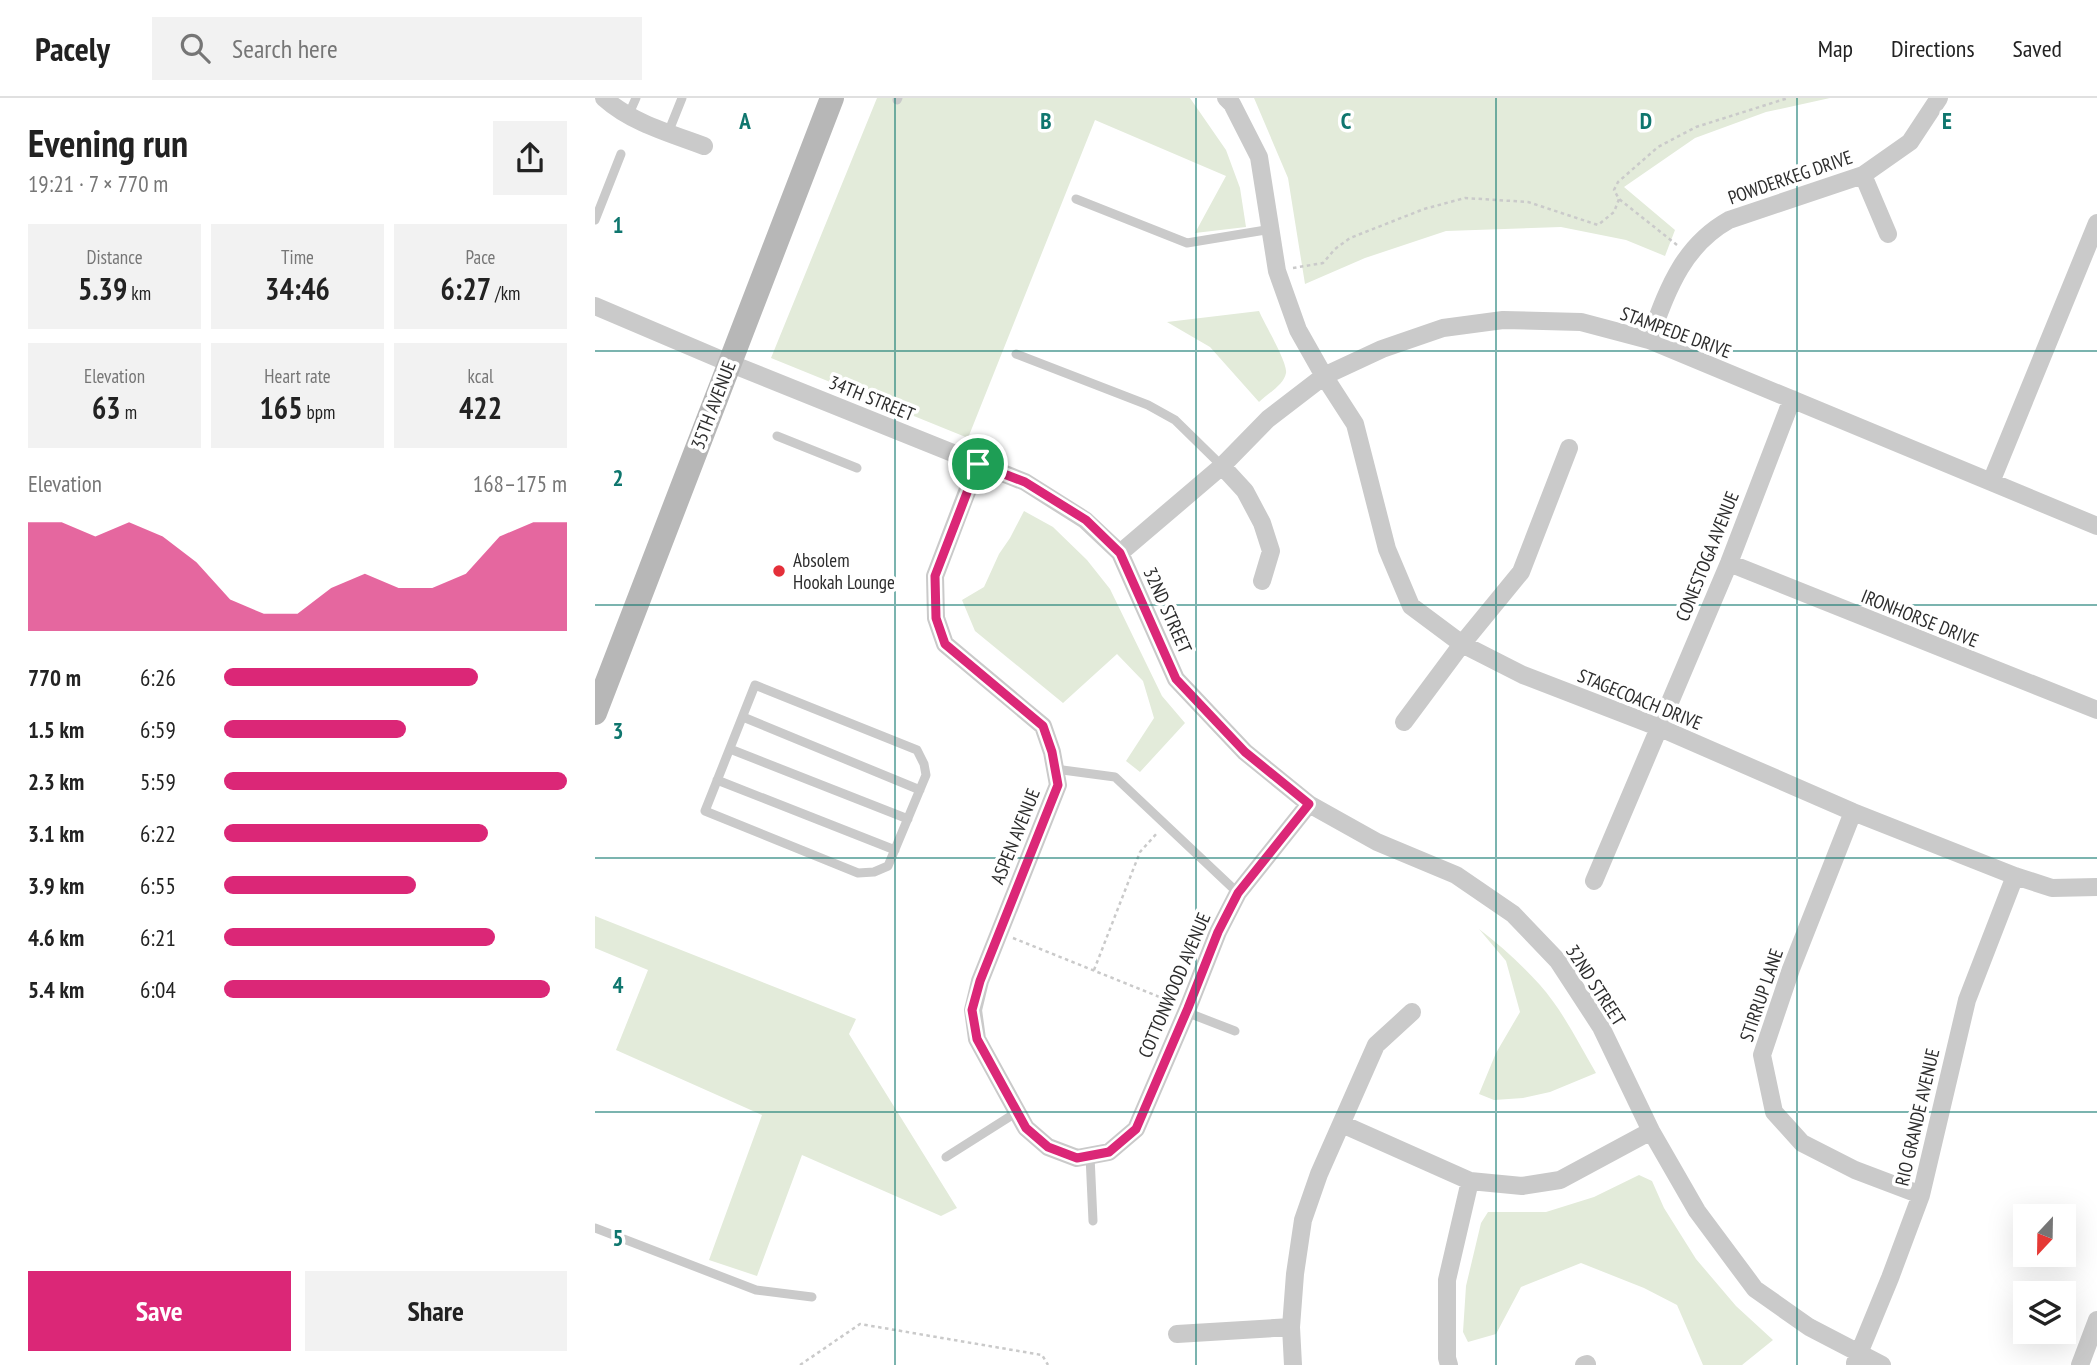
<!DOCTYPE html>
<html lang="en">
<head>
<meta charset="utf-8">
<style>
  body { margin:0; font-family:"PT Sans Narrow",sans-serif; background:#f2f2f2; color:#222; height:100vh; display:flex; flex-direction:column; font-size:26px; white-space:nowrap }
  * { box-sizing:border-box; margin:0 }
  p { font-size:23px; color:#767676 }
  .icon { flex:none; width:38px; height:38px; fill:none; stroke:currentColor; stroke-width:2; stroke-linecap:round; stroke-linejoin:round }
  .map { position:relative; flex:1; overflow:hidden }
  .side { display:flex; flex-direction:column; background:#fff; width:595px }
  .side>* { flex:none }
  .needle { width:46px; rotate:202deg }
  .controls { position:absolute; left:1418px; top:1106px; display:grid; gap:14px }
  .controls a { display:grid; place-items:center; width:63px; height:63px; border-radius:0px; background:#fff; box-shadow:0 7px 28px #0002; font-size:35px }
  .pin { position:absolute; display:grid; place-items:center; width:60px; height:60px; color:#fff; margin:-30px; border:4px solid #fff; border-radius:50%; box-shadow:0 2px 7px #0007 }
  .round { display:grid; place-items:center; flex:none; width:74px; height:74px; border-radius:0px; background:#f2f2f2 }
  .summary { display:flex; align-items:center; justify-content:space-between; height:119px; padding:0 28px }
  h1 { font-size:38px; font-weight:700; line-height:52px }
  .figures { display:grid; grid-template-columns:repeat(3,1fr); gap:10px; height:119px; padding:7px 28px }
  .figures div { display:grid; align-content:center; border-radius:0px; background:#f2f2f2; text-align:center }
  .figures b { font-size:30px; font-weight:700 }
  .figures small { font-size:19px; font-weight:400 }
  .figures p { font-size:19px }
  .chart { height:196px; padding:14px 28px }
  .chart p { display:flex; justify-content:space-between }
  .chart svg { width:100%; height:126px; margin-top:7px; fill:#db2777; opacity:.7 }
  .primary-button { display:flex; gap:14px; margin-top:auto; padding:14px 28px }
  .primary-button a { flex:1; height:80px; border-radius:0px; background:#db2777; color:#fff; font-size:28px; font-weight:700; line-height:80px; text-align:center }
  .primary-button a+a { background:#f2f2f2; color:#222 }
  ul { padding:0 28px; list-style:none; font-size:23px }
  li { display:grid; grid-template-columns:112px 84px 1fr; align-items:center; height:52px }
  li i { height:18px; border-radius:9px; background:#db2777 }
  header { display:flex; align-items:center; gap:42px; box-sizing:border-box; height:98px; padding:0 35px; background:#fff; border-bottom:2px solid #e0e0e0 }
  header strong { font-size:33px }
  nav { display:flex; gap:38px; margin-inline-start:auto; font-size:24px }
  .search { width:490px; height:63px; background:#f2f2f2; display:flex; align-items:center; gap:18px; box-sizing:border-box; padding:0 24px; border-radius:0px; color:#767676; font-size:26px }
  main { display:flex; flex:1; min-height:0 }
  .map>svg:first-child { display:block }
  .green { fill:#e3ebda }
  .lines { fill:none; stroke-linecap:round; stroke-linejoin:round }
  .path { stroke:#cacaca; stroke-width:2.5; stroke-dasharray:3.5 3.5; stroke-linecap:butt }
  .service { stroke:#cacaca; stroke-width:9 }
  .minor { stroke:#cacaca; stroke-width:18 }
  .secondary { stroke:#b7b7b7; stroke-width:24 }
  .route-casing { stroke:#fff; stroke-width:14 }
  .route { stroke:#db2777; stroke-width:9 }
  .grid { fill:none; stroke:#0f766e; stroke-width:2; stroke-opacity:0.55 }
  .poi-dot { fill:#e42f39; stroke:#fff; stroke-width:2.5 }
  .labels { text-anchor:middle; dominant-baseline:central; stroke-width:7; stroke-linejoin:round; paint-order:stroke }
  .street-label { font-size:19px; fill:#2d2d2d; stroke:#fff }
  .poi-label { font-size:19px; fill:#2d2d2d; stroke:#fff; text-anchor:start }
  .grid-label { font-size:23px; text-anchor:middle; font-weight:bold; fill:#0f766e; stroke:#fff; stroke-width:7; stroke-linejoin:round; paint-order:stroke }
</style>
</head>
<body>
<header>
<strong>Pacely</strong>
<div class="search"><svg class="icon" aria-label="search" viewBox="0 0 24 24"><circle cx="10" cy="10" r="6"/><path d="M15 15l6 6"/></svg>Search here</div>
<nav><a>Map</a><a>Directions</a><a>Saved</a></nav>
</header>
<main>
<section class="side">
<div class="summary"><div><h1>Evening run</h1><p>19:21 · 7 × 770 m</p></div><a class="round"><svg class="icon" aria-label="share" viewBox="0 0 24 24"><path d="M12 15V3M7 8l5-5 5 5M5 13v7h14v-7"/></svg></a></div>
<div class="figures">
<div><p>Distance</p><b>5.39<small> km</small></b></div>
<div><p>Time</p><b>34:46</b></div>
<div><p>Pace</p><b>6:27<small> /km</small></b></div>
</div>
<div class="figures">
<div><p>Elevation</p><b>63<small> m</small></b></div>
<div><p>Heart rate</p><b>165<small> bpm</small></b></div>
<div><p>kcal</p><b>422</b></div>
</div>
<div class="chart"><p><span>Elevation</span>168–175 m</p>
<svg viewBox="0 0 160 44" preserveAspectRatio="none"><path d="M0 44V6L10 6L20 11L30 6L40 11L50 20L60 33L70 38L80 38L90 29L100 24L110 29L120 29L130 24L140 11L150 6L160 6V44z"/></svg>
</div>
<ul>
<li><b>770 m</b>6:26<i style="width:74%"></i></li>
<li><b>1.5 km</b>6:59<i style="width:53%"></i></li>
<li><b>2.3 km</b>5:59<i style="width:100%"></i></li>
<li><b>3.1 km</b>6:22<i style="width:77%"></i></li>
<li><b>3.9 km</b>6:55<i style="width:56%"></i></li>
<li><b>4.6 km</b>6:21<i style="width:79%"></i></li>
<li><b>5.4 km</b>6:04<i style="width:95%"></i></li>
</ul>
<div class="primary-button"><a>Save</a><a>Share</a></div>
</section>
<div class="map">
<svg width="1502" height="1267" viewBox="0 0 1502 1267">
  <rect width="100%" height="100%" fill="#fff"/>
  <path class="green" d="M 282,0 L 595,0 L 631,52 L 645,90 L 651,129 L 600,135 L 631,78 L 500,22 L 373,340 L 176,260 Z
    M 659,0 L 1235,0 L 1171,14 L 1100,40 L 1029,89 L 1080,132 L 1070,158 L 1031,142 L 966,129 L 851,133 L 770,160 L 710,186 L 693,80 Z
    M 664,213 C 669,225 693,265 691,275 C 689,287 672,296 664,304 L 615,249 L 572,224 Z
    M 429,413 L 458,429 L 492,462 L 515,491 L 567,598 L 590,625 L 545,674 L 531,663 L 559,620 L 548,583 L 522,556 L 468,605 L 380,533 L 367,502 L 389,489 L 404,456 L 415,440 Z
    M 0,818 L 261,921 L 254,936 L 362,1110 L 346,1118 L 207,1057 L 162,1178 L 114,1162 L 167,1017 L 21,952 L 53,872 L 0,850 Z
    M 884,831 C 906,848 926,866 945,887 C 968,913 984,946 1001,975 L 955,994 L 928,1000 L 899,1002 L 884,996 L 901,955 L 925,914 L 911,863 Z
    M 1044,1077 L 1057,1083 L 1069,1110 L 1101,1161 L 1141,1208 L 1178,1242 L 1147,1267 L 1108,1267 L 1082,1207 L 1049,1190 L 986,1165 L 926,1189 L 901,1236 L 873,1244 L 868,1234 L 871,1188 L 886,1125 L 893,1114 L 951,1114 L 999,1099 Z"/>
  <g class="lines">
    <path class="path" d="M 1082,147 L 1024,101 L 1019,92 L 1023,84 L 1063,49 L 1101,29 L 1193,0
      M 698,170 L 728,165 L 740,151 L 755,140 L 829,111 L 870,100 L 933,104 L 1003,127 L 1019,114 L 1024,101
      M 418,840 L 577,904
      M 499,872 L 545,754 L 563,734
      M 205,1267 L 265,1226 L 447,1257 L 453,1267"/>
    <path class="service" d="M 302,2 L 303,0
      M 33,18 L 41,0
      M 73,35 L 87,0
      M 481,101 L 592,145 L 677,131
      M 0,122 L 26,56
      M 421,256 L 553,307 L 580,322 L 627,368
      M 182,338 L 262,370
      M 160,587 L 322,652 L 329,666 L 331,677 L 293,768 L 279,774 L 263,775 L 110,713 Z
      M 148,619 L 325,692
      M 135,651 L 313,721
      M 460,671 L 520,679 L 643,795
      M 122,682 L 300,752
      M 591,914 L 640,933
      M 495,1058 L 498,1123
      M 351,1059 L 422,1014
      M 0,1130 L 161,1192 L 217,1199"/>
    <path class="minor" d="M 9,0 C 37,25 74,35 109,48
      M 631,0 L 637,6 L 664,59 L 682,173 L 703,232 L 729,278 L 760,326 L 792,451 L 816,508 L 867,546 L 928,577 L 1063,629 L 1258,714 L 1420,778 L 1457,790 L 1502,789
      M 1268,77 L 1293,136
      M 0,208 L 134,265 L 430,384 L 490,422 L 525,455 L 581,581 L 650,654 L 714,706 L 782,744 L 861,777 L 918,816 L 963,863 L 1006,929 L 1056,1033 L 1102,1113 L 1160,1191 L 1214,1229 L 1287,1267
      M 1054,242 C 1072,194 1086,149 1134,122 L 1268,77 L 1315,44 L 1344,0
      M 383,365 L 340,478 L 341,520 L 350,546 L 448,628 L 457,654 L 463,687 L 385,883 L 378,912 L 382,941 L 431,1030 L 453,1049 L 482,1060 L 514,1054 L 541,1031 L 593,910 L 623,834 L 643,795 L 714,706
      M 627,368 L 650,393 L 667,425 L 676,453 L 667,483
      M 1396,384 L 1502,125
      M 525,455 L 627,368 L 673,321 L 729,278 L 787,251 L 848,230 L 908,222 L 986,224 L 1054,242 L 1502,428
      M 1134,465 L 1502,612
      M 809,624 L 867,546 L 926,474 L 974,350
      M 1258,714 L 1196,871 L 1167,957 L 1179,1014 L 1207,1045 L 1260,1072 L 1326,1097
      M 999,783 L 1134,465 L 1197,301
      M 747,1026 L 875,1083 L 927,1088 L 965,1082 L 1056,1033
      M 582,1236 L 696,1229
      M 1260,1265 L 1295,1180 L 1326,1097 L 1372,902 L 1420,778
      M 698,1267 L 696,1229 L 700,1176 L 708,1122 L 724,1076 L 781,947 L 817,914
      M 854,1267 L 852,1260 L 852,1182 L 875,1083
      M 989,1267 L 992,1266
      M 1485,1267 L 1502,1222"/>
    <path class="secondary" d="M 0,615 L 237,0"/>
  </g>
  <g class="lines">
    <g class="route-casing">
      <path id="route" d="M 383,366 L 430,384 L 491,422 L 525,455 L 581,581 L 650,654 L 714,706 L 643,795 L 623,834 L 593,910 L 541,1031 L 514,1054 L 482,1060 L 453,1049 L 431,1030 L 382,941 L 377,912 L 385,883 L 463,687 L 457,654 L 448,628 L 350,546 L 341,520 L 340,478 Z"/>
    </g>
    <use href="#route" class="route"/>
  </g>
  <path class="grid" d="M 300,0 L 300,1267M 601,0 L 601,1267M 901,0 L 901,1267M 1202,0 L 1202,1267M 0,253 L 1502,253M 0,507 L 1502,507M 0,760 L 1502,760M 0,1014 L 1502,1014"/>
  <circle class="poi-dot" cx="184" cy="473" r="7"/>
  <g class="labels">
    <g class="street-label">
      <text transform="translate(1195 79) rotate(-19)">POWDERKEG DRIVE</text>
      <text transform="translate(1081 234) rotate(20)">STAMPEDE DRIVE</text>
      <text transform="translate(277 300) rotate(22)">34TH STREET</text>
      <text transform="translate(118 307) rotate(-69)">35TH AVENUE</text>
      <text transform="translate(1112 458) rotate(-68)">CONESTOGA AVENUE</text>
      <text transform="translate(573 512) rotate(66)">32ND STREET</text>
      <text transform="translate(1325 520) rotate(22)">IRONHORSE DRIVE</text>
      <text transform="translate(1045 601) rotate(22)">STAGECOACH DRIVE</text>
      <text transform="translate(420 738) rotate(-68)">ASPEN AVENUE</text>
      <text transform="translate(579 887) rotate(-67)">COTTONWOOD AVENUE</text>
      <text transform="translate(1001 887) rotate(57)">32ND STREET</text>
      <text transform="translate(1166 897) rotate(-71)">STIRRUP LANE</text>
      <text transform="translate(1322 1019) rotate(-77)">RIO GRANDE AVENUE</text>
    </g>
    <g class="poi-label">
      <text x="198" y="462">Absolem<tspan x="198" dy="22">Hookah Lounge</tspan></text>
    </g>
  </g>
  <g class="grid-label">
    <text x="150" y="31">A</text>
    <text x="451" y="31">B</text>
    <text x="751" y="31">C</text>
    <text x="1051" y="31">D</text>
    <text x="1352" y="31">E</text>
    <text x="23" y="135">1</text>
    <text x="23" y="388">2</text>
    <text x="23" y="641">3</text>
    <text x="23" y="895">4</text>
    <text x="23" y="1148">5</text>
  </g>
</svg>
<div class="controls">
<a><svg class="needle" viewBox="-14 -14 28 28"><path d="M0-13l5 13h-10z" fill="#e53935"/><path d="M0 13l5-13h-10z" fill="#767676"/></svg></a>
<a><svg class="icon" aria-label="layers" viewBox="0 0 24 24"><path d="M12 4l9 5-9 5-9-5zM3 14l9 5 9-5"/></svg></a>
</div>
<div class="pin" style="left:383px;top:366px;background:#1e9e55"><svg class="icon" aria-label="arrive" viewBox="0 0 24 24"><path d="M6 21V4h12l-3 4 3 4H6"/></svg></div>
</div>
</main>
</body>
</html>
